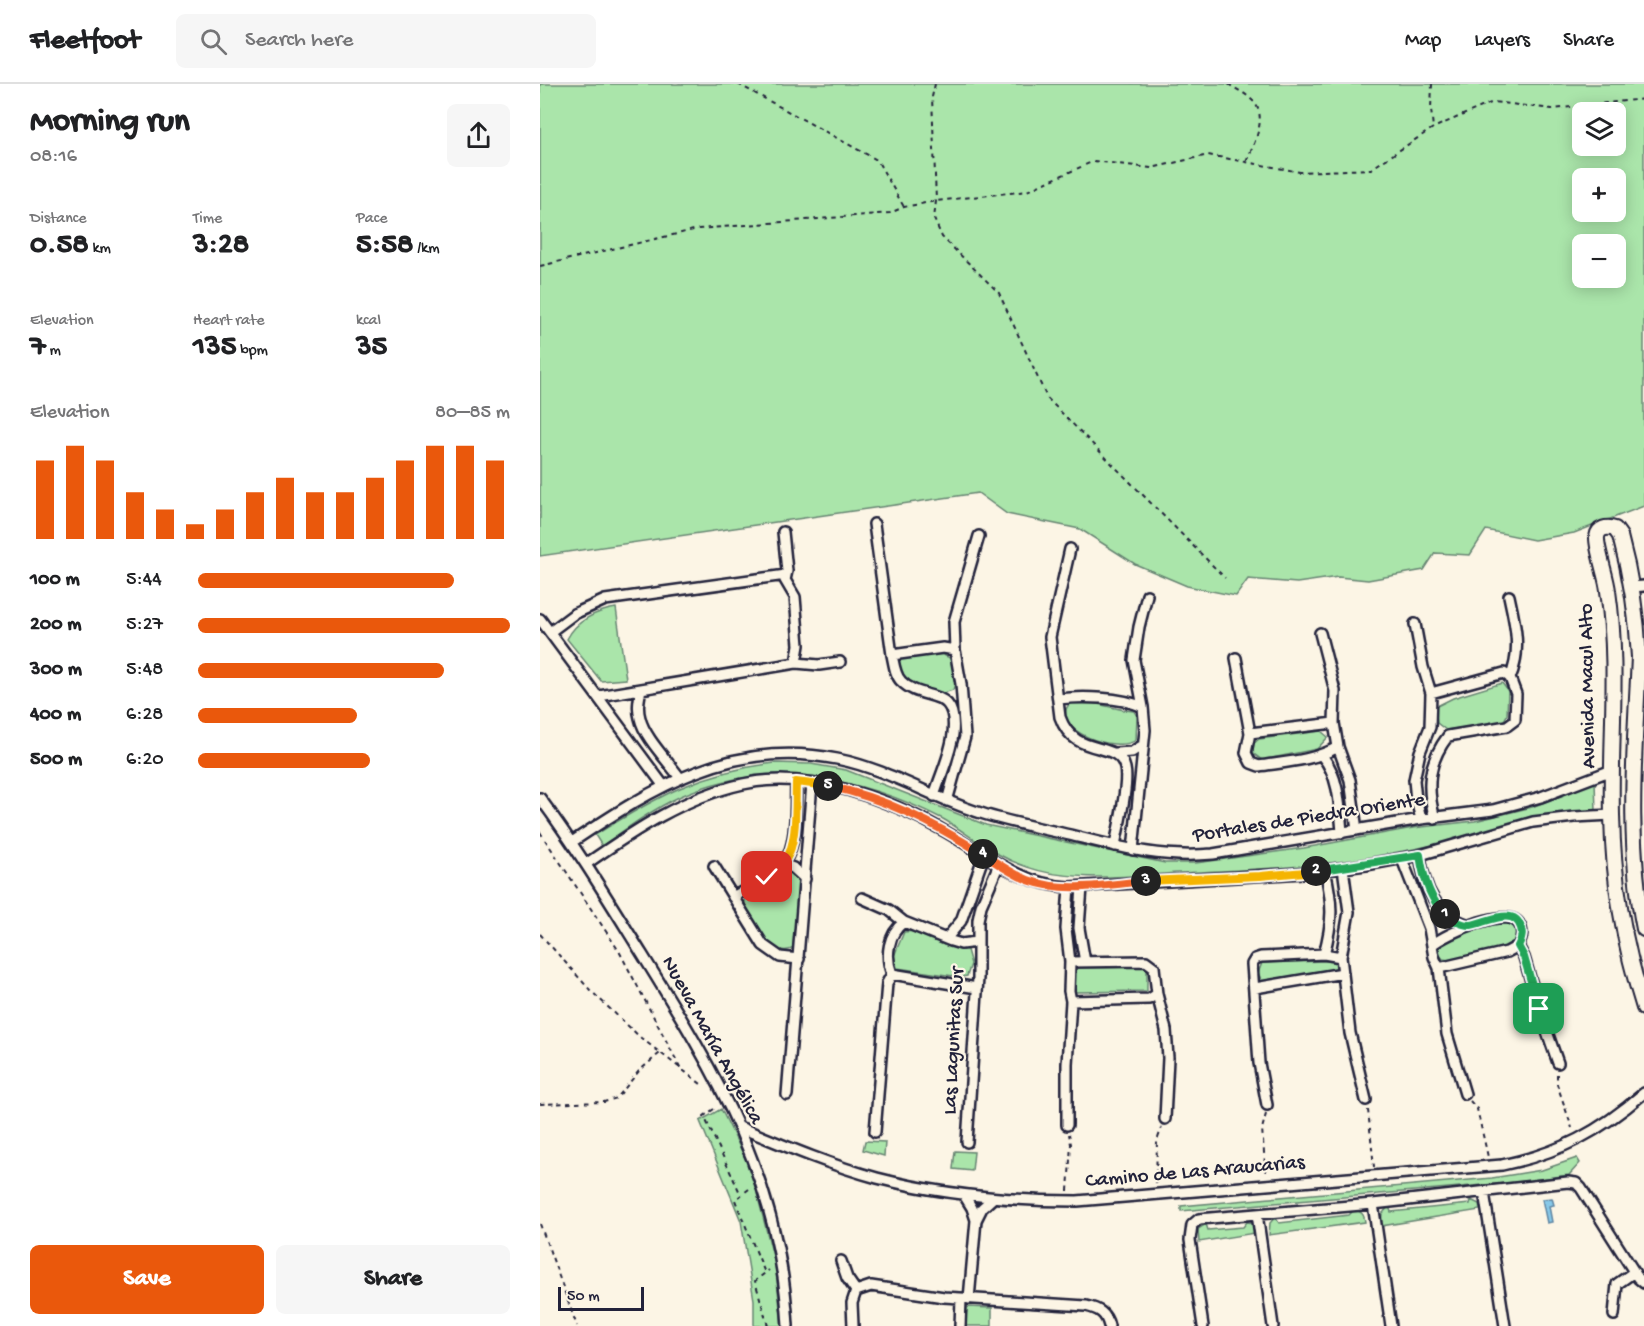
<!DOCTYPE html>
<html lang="en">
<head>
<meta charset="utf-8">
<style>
  body { margin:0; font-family:"Gochi Hand",sans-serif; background:#f6f6f6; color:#202124; height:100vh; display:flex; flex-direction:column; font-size:22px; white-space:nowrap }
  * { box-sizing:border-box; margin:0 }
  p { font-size:20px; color:#757577 }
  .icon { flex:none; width:33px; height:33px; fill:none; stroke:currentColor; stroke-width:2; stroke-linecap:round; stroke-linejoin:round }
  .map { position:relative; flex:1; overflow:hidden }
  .sheet { display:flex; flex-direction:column; background:#fff; width:540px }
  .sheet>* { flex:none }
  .controls { position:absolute; left:1032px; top:18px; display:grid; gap:12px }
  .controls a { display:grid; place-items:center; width:54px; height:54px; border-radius:9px; background:#fff; box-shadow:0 3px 15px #0003; font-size:30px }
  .scale { position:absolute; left:18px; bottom:15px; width:86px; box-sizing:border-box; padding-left:6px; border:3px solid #22223b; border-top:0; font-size:16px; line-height:21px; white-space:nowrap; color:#22223b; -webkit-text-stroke:4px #fcf5e5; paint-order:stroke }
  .pin { position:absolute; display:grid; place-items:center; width:51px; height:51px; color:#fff; margin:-26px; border-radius:12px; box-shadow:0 3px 9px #0006 }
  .km { position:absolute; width:30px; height:30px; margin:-15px; border-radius:50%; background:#222; color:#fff; font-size:16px; line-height:30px; text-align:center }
  .round { display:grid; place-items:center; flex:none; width:63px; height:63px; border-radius:9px; background:#f6f6f6 }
  .head { display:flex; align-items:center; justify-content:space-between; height:102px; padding:0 30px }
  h1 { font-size:33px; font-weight:700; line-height:45px }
  .stats { display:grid; grid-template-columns:repeat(3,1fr); gap:9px; height:102px; padding:6px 30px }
  .stats div { display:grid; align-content:center }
  .stats b { font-size:30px; font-weight:700 }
  .stats small { font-size:16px; font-weight:400 }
  .stats p { font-size:16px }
  .chart { height:168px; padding:12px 30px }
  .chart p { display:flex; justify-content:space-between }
  .chart svg { width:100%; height:108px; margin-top:6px; stroke:#ea580c; stroke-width:6 }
  .primary-button { display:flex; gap:12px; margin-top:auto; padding:12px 30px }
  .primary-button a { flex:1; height:69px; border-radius:9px; background:#ea580c; color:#fff; font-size:24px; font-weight:700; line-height:69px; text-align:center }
  .primary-button a+a { background:#f6f6f6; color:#202124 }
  ul { padding:0 30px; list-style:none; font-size:20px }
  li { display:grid; grid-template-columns:96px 72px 1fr; align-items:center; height:45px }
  li i { height:15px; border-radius:8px; background:#ea580c }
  header { display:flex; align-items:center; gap:36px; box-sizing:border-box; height:84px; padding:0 30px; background:#fff; border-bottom:2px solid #e0e0e0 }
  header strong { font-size:28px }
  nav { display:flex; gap:33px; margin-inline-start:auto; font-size:21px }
  .search { width:420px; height:54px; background:#f6f6f6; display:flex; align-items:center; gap:15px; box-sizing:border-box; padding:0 21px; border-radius:9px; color:#757577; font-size:22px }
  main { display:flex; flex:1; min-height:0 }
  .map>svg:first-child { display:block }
  .green { fill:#aae5aa; stroke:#668472; stroke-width:1.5; fill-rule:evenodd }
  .water { fill:#87c8e8; stroke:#5f86a3; stroke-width:1.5 }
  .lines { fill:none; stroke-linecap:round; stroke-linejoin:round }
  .street-casing { stroke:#22223b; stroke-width:14 }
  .secondary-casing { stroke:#22223b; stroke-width:18 }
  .path { stroke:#22223b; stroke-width:2; stroke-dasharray:4.5 4.5; stroke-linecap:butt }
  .street { stroke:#fcf5e5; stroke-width:9 }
  .secondary { stroke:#fcf5e5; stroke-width:14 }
  .split-1-casing { stroke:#fff; stroke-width:12 }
  .split-2-casing { stroke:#fff; stroke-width:12 }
  .split-3-casing { stroke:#fff; stroke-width:12 }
  .split-4-casing { stroke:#fff; stroke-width:12 }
  .split-5-casing { stroke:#fff; stroke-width:12 }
  .split-6-casing { stroke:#fff; stroke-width:12 }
  .split-1 { stroke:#22a559; stroke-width:8 }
  .split-2 { stroke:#22a559; stroke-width:8 }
  .split-3 { stroke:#f5b400; stroke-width:8 }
  .split-4 { stroke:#f0652b; stroke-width:8 }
  .split-5 { stroke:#f0652b; stroke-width:8 }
  .split-6 { stroke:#f5b400; stroke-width:8 }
  .labels { text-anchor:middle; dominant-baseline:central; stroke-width:4.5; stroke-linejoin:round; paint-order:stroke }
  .street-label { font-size:21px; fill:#22223b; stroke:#fcf5e5 }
</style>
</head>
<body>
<header>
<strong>Fleetfoot</strong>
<div class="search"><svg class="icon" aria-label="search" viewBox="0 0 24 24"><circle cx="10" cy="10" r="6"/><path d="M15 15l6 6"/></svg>Search here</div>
<nav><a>Map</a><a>Layers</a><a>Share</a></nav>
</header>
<main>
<section class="sheet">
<div class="head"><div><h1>Morning run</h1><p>08:16</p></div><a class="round"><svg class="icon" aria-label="share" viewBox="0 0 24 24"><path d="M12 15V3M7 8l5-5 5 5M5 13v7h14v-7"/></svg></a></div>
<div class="stats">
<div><p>Distance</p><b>0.58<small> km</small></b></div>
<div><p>Time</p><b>3:28</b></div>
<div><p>Pace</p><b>5:58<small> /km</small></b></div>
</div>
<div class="stats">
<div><p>Elevation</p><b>7<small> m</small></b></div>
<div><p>Heart rate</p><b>135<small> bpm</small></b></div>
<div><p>kcal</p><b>35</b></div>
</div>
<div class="chart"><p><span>Elevation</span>80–85 m</p>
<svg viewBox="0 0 160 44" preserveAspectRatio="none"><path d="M5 44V12M15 44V6M25 44V12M35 44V25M45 44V32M55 44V38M65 44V32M75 44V25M85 44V19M95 44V25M105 44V25M115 44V19M125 44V12M135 44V6M145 44V6M155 44V12"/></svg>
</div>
<ul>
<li><b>100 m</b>5:44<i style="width:82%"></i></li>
<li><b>200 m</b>5:27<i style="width:100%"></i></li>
<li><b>300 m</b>5:48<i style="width:79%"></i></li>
<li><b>400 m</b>6:28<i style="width:51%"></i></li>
<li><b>500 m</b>6:20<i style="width:55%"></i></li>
</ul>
<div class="primary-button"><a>Save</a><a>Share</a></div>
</section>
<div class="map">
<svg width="1104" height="1242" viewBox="0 0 1104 1242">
  <rect width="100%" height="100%" fill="#fcf5e5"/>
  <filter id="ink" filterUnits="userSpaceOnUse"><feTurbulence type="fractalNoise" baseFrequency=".0167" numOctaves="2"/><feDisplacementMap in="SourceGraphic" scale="12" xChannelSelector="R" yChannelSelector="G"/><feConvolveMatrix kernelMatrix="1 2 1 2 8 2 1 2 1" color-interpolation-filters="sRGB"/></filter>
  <g filter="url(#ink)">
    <path class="green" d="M 0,0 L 1104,0 L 1104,422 L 1034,449 L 994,456 L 946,446 L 930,471 L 895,469 L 884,486 L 828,496 L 798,493 L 757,499 L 708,495 L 696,512 L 647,502 L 595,480 L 540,445 L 467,430 L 438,409 L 0,472 ZM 1042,28 L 1076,28 L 1076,62 L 1042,62 ZM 1042,94 L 1076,94 L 1076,128 L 1042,128 ZM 1042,160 L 1076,160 L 1076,194 L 1042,194 Z
      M 76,524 L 86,595 L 61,597 L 27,555 C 36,537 56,527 76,524 Z
      M 399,569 L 410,574 L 416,596 L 413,606 L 404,609 L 386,605 L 367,597 L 361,587 L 359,575 Z
      M 962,599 L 968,607 L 967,631 L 963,638 L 906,646 L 897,639 L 895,623 L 913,614 Z
      M 543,618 C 561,619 576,626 594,627 L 597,632 L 596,656 C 577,670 507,646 530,619 Z
      M 781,647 L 788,653 L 777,665 L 722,676 L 714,670 L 712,661 L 719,655 Z
      M 235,679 L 271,680 L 306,686 L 446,741 L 625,779 L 656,779 L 764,764 L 873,744 L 935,737 L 992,723 L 1055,698 L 1056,727 C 1042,728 1028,728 1014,731 C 973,737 933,751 893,761 C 876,765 859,768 842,771 C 775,784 707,786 639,789 C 615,790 590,793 566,793 C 524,793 493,790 456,769 C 437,759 421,745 403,735 C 323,694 227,673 141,712 C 113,725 87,744 62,762 L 55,751 C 118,712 160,688 235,679 Z
      M 248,786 L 257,792 L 259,804 L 253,862 L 252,865 C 229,874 215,838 205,822 L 205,815 L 208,810 Z
      M 968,837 L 975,844 L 977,851 L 974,859 L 965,864 L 909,876 L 903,875 L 897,868 L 899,860 L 921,849 Z
      M 376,847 L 427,866 L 431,880 L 427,892 L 421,893 L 357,884 L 354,872 L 364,848 Z
      M 784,877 L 796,878 L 797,885 L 722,897 L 718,889 L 722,879 Z
      M 607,883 L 607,907 L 535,908 L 534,884 Z
      M 181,1025 L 211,1086 L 235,1180 L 242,1242 L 214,1242 L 214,1216 L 201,1137 L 160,1037 Z
      M 325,1057 L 345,1058 L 344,1072 L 323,1066 Z
      M 415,1067 L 434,1068 L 432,1087 L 413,1085 Z
      M 1037,1074 L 1040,1079 L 1029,1091 L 978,1098 L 641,1127 L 641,1122 L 952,1094 L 1002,1086 Z
      M 931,1116 L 939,1120 L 940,1126 L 841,1142 L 842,1130 L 849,1122 L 851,1128 L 930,1120 Z
      M 814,1126 C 822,1128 824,1130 825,1138 L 729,1151 L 730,1139 L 735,1133 L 739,1139 L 809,1131 Z
      M 707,1138 L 713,1139 L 715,1149 L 659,1158 L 658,1145 L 666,1140 L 668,1146 L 703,1143 Z
      M 427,1223 L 452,1224 L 452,1242 L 425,1242 Z"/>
    <path class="water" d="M 1012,1114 L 1014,1121 L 1009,1122 L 1012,1138 L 1007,1139 L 1002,1115 Z"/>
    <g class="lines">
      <g class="street-casing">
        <path id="street" d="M 334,440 L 352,571 C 354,580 355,591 361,597 C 383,620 418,600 413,650 C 411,670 400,692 394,712
          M 243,448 L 247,487 L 245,496 L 255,513 L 259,561 L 256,579
          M 530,465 L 510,553 L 520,633 C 535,676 578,654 585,684 C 589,701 578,744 575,762
          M 1092,503 L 1104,502
          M 0,535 L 123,701
          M 875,540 L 883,583 L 891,609 L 890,643 L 880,668 L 874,696 L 876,716 L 881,735
          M 10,548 L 34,530 L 65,516 L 246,491
          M 780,549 L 795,607 L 794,639 L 798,663 L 810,696 L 817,746
          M 352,571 L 403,564 L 415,566
          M 696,574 L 710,649 L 706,669 L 711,679 L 719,682 C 746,678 773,677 798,663
          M 101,605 C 99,615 97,624 100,634 C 104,653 128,677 140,694
          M 891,609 L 964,589 L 970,594
          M 59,612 L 256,579 L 279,581 L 300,578
          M 518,615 C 542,612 581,613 603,623
          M 710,649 L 794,639
          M 576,669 L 592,668 L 603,661
          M 782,672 C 799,691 800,724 802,749
          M 0,714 C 37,764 69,817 102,870 C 177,991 240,1095 248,1242
          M 407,717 L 425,653 L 421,600 L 415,566 L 414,538 L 439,452
          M 895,735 C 886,703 888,678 908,652 L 967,642 L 975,636 L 976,610 L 970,594 C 982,567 975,539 969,512
          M 32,758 C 114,703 193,654 297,675 C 343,684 385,709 429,725 C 461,737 496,743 530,751 C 579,763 621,775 673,770 L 881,735 L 953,726 L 1001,713 L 1072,686
          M 593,766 L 605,646 L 603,623 L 594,576 L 599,543 L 607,511
          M 880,771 C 884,804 895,830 929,841
          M 862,775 L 889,844 L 894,873 L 899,884 L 907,950 L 925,1010
          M 46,780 C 95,746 144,713 203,700 C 268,685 350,715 406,748 C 448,772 479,800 529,803 L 763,789 L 826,781 L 880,771 L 993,738 L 1034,733 L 1072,731
          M 243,780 L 253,784 L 265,795
          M 174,782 L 223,861 L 240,873 L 259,875
          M 803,784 L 809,828 L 801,873 L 810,949 L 826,1016
          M 542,803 L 539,844 L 545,878
          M 193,813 C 209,803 232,794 243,780 C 258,762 255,720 256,698
          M 322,814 L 349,826 L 364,838 L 411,857 L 421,860 L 437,858
          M 406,855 L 421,837 L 444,771
          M 892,861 C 905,850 974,817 981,844 C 983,851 981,857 978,862
          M 978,862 L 984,873 L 999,925 L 1018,979
          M 784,870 C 793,837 793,820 785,786
          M 530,878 L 606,877 L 614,883 L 617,910 L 626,946 L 628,974 L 625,1035
          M 899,884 L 967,868 L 978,862
          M 352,890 L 437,904
          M 715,904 L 803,889
          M 531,917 L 609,915 L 617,910
          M 247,1011 L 272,699
          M 727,1021 L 719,979 L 712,880 L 715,875 L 721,873 L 784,870 L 801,873
          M 527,1041 L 527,980 L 531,917 L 529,907 L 530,878 L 526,845 L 529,803
          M 199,1043 C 245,1062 290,1081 337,1094 C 403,1111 469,1117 537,1117 L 962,1081 C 1020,1069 1059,1048 1104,1009
          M 335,1048 L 347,899 L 352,890 C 345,872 348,850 364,838
          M 427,1058 L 438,894 L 438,836 L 441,822 L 459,780
          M 944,1108 L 965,1242
          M 424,1111 L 432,1124 L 436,1136
          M 833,1120 L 851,1242
          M 717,1130 L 733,1242
          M 301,1177 L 307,1194 L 316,1207
          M 429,1215 L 436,1136 L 442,1124 L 453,1114
          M 1074,1231 L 1077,1200 L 1094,1188
          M 313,1242 L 312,1219 L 316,1207 L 331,1202 L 404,1213 L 546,1222 C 559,1225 566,1229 569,1242
          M 420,1242 L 421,1215
          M 663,1242 L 650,1156 L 652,1141 L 659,1135 L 833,1120 L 1028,1098 L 1036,1099 L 1041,1104 L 1098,1194 L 1104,1199"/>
      </g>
      <g class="secondary-casing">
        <path id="secondary" d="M 1104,845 C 1086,755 1095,664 1099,573 C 1097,532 1091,492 1080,452 L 1075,445 C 1067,442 1058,444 1057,453 C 1056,464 1067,494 1068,507 C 1079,581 1070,656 1072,731 C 1073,797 1084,861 1104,924"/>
      </g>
      <path class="path" d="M 198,0 L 337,76 L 364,123
        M 395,0 L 392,13 L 396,117 L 394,135 L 402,153 L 459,209 L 507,314 L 685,494
        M 688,0 C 696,5 705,9 712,16 C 729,32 714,60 706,78
        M 892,0 L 891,25 L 893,44
        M 0,182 L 158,145 L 350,129 L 364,123 L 396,117 L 487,107 L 554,77 L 611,84 L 668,71 L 760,88 L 831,85 L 893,44 L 953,18 L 1012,25 L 1104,15
        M 0,748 L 79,867 L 141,985
        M 0,850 L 50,906 L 101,954 L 161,1000
        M 1017,990 L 1017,1000 L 1032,1044
        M 930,1017 L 937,1025 L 948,1073
        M 0,1020 L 64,1018 L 77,1014 L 99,987 L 120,969
        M 174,1025 L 164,1032 L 201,1111
        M 828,1026 L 834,1083
        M 726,1030 L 722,1045 L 726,1092
        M 616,1099 L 617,1057 L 622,1043
        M 209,1105 L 195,1116 L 225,1189
        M 528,1107 L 531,1060 L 529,1050
        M 0,1140 L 37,1242
        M 228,1242 L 215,1197 L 229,1186"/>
      <use href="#street" class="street"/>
      <use href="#secondary" class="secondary"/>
    </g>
  </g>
  <g class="lines" filter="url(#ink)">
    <g class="split-1-casing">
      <path id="split-1" d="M 905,830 C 912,835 922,842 931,841 C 945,839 975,821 981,844 C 983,851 981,857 978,862 L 984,873 L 999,925"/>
    </g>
    <g class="split-2-casing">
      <path id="split-2" d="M 776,787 L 880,771 C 883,792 889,815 905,830"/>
    </g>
    <g class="split-3-casing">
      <path id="split-3" d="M 606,797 L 720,792 L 776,787"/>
    </g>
    <g class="split-4-casing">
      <path id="split-4" d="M 443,770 C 457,779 472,790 488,796 C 525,810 567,800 606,797"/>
    </g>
    <g class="split-5-casing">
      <path id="split-5" d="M 288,702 C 345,714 394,739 443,770"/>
    </g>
    <g class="split-6-casing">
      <path id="split-6" d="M 227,793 C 234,788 240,784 245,777 C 258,759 255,720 256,698 L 288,702"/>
    </g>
    <use href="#split-1" class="split-1"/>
    <use href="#split-2" class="split-2"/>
    <use href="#split-3" class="split-3"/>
    <use href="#split-4" class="split-4"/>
    <use href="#split-5" class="split-5"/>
    <use href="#split-6" class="split-6"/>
  </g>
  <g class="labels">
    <g class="street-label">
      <text transform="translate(1049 602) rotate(-91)">Avenida Macul Alto</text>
      <text transform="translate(769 735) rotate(-9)">Portales de Piedra Oriente</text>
      <text transform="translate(171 957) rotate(61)">Nueva María Angélica</text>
      <text transform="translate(415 957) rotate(-87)">Las Lagunitas Sur</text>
      <text transform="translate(655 1089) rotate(-5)">Camino de Las Araucarias</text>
    </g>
  </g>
</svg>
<div class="controls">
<a><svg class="icon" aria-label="layers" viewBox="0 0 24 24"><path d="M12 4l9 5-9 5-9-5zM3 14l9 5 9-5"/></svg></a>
<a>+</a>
<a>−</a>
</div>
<div class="scale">50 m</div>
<div class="pin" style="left:999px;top:925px;background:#1e9e55"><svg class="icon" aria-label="arrive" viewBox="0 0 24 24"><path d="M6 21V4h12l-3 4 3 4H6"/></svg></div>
<div class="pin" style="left:227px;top:793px;background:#d93025"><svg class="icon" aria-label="check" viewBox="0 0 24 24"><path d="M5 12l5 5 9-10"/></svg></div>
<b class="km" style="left:905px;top:830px">1</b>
<b class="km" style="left:776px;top:787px">2</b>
<b class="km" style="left:606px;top:797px">3</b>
<b class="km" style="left:443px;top:770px">4</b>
<b class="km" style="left:288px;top:702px">5</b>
</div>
</main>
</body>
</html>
